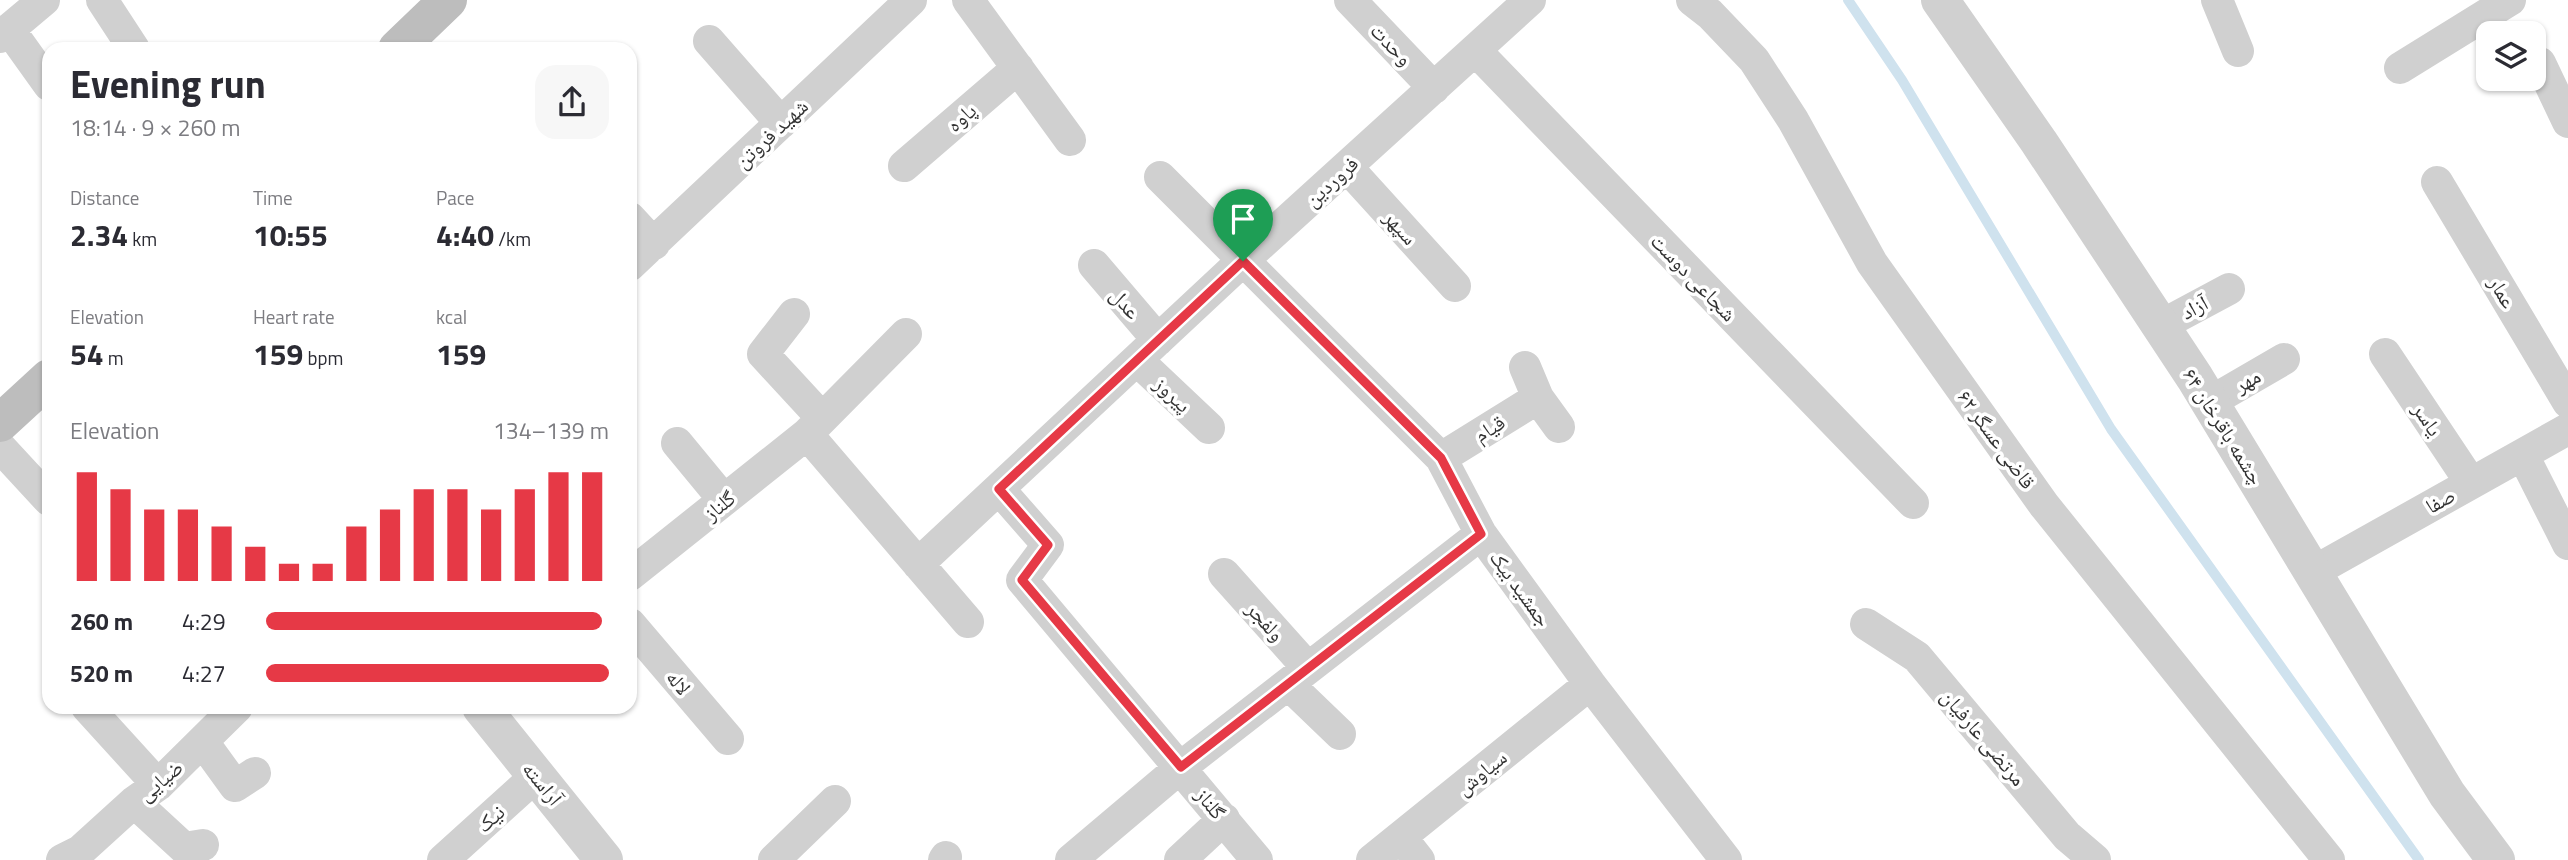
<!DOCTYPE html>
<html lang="en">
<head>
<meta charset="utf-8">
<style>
  body { margin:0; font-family:"Titillium Web","Noto Naskh Arabic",sans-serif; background:#f7f7f7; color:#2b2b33; height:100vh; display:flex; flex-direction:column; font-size:26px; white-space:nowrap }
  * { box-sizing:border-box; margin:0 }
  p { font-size:23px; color:#7c7c81 }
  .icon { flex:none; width:38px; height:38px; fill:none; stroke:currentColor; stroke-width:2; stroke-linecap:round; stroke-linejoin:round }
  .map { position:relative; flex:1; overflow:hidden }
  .side { position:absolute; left:42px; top:42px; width:595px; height:672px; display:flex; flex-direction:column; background:#fff; border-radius:21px; box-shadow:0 2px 5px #0004 }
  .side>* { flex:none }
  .controls { position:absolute; left:2476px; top:21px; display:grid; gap:14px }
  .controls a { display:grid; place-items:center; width:70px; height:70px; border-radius:14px; background:#fff; box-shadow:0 2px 5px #0004; font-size:35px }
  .pin { position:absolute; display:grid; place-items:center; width:60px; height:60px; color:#fff; margin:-72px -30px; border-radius:50% 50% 50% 0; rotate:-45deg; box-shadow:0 0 7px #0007 }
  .pin .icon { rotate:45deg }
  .round { display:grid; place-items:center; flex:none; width:74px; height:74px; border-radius:21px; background:#f7f7f7 }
  .head { display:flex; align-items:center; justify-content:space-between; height:119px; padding:0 28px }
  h1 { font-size:38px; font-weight:700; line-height:52px }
  .figures { display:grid; grid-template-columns:repeat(3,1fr); gap:10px; height:119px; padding:7px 28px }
  .figures div { display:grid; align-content:center }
  .figures b { font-size:30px; font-weight:700 }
  .figures small { font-size:19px; font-weight:400 }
  .figures p { font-size:19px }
  .chart { height:196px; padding:14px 28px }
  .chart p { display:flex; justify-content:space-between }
  .chart svg { width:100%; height:126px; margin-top:7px; stroke:#e63946; stroke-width:6 }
  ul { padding:0 28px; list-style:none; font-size:23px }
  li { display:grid; grid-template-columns:112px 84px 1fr; align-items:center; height:52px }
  li i { height:18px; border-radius:9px; background:#e63946 }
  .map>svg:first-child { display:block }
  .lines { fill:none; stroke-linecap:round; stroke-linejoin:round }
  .stream { stroke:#cfe2ee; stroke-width:10 }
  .minor { stroke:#d0d0d0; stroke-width:32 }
  .tertiary { stroke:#d0d0d0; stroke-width:38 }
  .secondary { stroke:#bdbdbd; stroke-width:38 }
  .route-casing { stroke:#fff; stroke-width:14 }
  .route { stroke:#e63946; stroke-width:9 }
  .labels { text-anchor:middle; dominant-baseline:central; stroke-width:7; stroke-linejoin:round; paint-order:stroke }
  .street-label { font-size:21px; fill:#333; stroke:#fff }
</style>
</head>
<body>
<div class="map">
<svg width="2568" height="860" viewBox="0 0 2568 860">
  <rect width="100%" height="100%" fill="#fff"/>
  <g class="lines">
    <path class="stream" d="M 1848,0 L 1902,80 L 2111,429 L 2419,860"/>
    <path class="minor" d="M 102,0 L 134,49
      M 968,0 L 1070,140
      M 1350,0 L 1434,88
      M 1692,0 L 1710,14 L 1754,60 L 1793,120 L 1872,263 L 2044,505 L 2329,860
      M 2217,0 L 2238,51
      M 9,29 L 49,85
      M 0,37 L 44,0
      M 709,41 L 781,123
      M 1476,51 L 1913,503
      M 2540,63 L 2568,122
      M 2400,68 L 2510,0
      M 904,166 L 1018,68
      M 1347,167 L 1455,286
      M 1160,177 L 1441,458 L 1481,534 L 1590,684 L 1726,860
      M 2437,182 L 2568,402
      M 630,218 L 654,244
      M 630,265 L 911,0
      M 1094,265 L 1158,340
      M 794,314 L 763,354 L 822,418
      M 2160,326 L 2229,289
      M 2385,354 L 2471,483
      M 1137,360 L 1209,428
      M 1525,367 L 1538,398 L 1559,427
      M 2210,402 L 2284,359
      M 807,434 L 968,622
      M 677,443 L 724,500
      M 0,447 L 49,500
      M 2523,455 L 2568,544
      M 1441,458 L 1538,398
      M 999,489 L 1048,545 L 1022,580 L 1257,860
      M 918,564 L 1237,266 L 1530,0
      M 2313,572 L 2568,429
      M 1224,574 L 1308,668
      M 630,575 L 807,434 L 906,334
      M 630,624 L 728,739
      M 1866,624 L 1917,657 L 2067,836 L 2095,860
      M 1288,684 L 1340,734
      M 87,707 L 158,785
      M 203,742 L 235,786 L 255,773
      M 134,802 L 184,848 L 203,845
      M 1401,837 L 1419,860
      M 62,860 L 80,851 L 134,802 L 158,785 L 237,707
      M 443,860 L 536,776
      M 774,860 L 835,801
      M 944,860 L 946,857
      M 1071,860 L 1181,767 L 1481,534
      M 1180,860 L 1224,819
      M 1372,860 L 1590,684"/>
    <path class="tertiary" d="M 1940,0 L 2039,142 L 2195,378 L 2447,794 L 2496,860
      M 481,707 L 604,860"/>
    <path class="secondary" d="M 397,49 L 448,0
      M 0,423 L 49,378"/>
  </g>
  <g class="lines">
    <g class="route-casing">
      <path id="route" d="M 1243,261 L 1441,458 L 1481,534 L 1181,767 L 1022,580 L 1048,545 L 999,489 Z"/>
    </g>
    <use href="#route" class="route"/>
  </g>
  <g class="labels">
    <g class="street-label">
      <text transform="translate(1392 44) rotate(46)">وحدت</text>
      <text transform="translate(961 117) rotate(-41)">پاوه</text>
      <text transform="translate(771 133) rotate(-43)">شهید فروتن</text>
      <text transform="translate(1331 181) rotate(-42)">فروردین</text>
      <text transform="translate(1401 227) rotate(48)">سپهر</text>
      <text transform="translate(1694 277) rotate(46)">شجاعی دوست</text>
      <text transform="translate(2503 292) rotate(59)">عمار</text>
      <text transform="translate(1126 303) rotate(49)">عدل</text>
      <text transform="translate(2194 307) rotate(-28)">آزاد</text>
      <text transform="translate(2247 380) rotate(-30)">مهر</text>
      <text transform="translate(1173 394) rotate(43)">پیروز</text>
      <text transform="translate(2428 419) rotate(56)">یاسر</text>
      <text transform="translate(2224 426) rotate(58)">چشمه باقرخان ۶۴</text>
      <text transform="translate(1489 428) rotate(-32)">قیام</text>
      <text transform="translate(1997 439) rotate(54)">قاضی عسگر ۶۲</text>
      <text transform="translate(2440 500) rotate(-29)">صفا</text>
      <text transform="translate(719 505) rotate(-39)">گلناز</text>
      <text transform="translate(1521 588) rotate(54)">جمشید بیک</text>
      <text transform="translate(1266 621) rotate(48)">ولفجر</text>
      <text transform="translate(679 682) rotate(50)">لاله</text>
      <text transform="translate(1984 737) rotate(50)">مرتضی عارفیان</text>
      <text transform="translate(1481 772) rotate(-39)">سیاوش</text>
      <text transform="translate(160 780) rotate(-40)">ضیایی</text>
      <text transform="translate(543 783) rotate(51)">آراسته</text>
      <text transform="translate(1211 803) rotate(51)">گلناز</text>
      <text transform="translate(490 818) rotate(-42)">نیک</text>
    </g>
  </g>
</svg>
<div class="controls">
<a><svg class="icon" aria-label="layers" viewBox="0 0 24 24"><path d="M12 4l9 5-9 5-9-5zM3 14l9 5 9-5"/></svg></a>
</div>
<div class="pin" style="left:1243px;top:261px;background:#1e9e55"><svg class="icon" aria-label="arrive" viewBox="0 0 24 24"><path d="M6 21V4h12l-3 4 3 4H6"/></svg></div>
<section class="side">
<div class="head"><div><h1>Evening run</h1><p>18:14 · 9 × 260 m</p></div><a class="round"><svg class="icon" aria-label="share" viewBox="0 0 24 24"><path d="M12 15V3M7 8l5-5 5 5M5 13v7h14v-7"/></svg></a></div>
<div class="figures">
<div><p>Distance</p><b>2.34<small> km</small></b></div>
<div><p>Time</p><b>10:55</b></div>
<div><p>Pace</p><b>4:40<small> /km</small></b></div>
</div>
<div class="figures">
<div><p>Elevation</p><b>54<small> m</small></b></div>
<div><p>Heart rate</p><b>159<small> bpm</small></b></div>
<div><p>kcal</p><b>159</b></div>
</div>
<div class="chart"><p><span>Elevation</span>134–139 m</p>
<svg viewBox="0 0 160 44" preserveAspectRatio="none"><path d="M5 44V6M15 44V12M25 44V19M35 44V19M45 44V25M55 44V32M65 44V38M75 44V38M85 44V25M95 44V19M105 44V12M115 44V12M125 44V19M135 44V12M145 44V6M155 44V6"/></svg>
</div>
<ul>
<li><b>260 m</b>4:29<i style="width:98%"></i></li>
<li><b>520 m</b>4:27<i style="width:100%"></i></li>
</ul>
</section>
</div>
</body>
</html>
